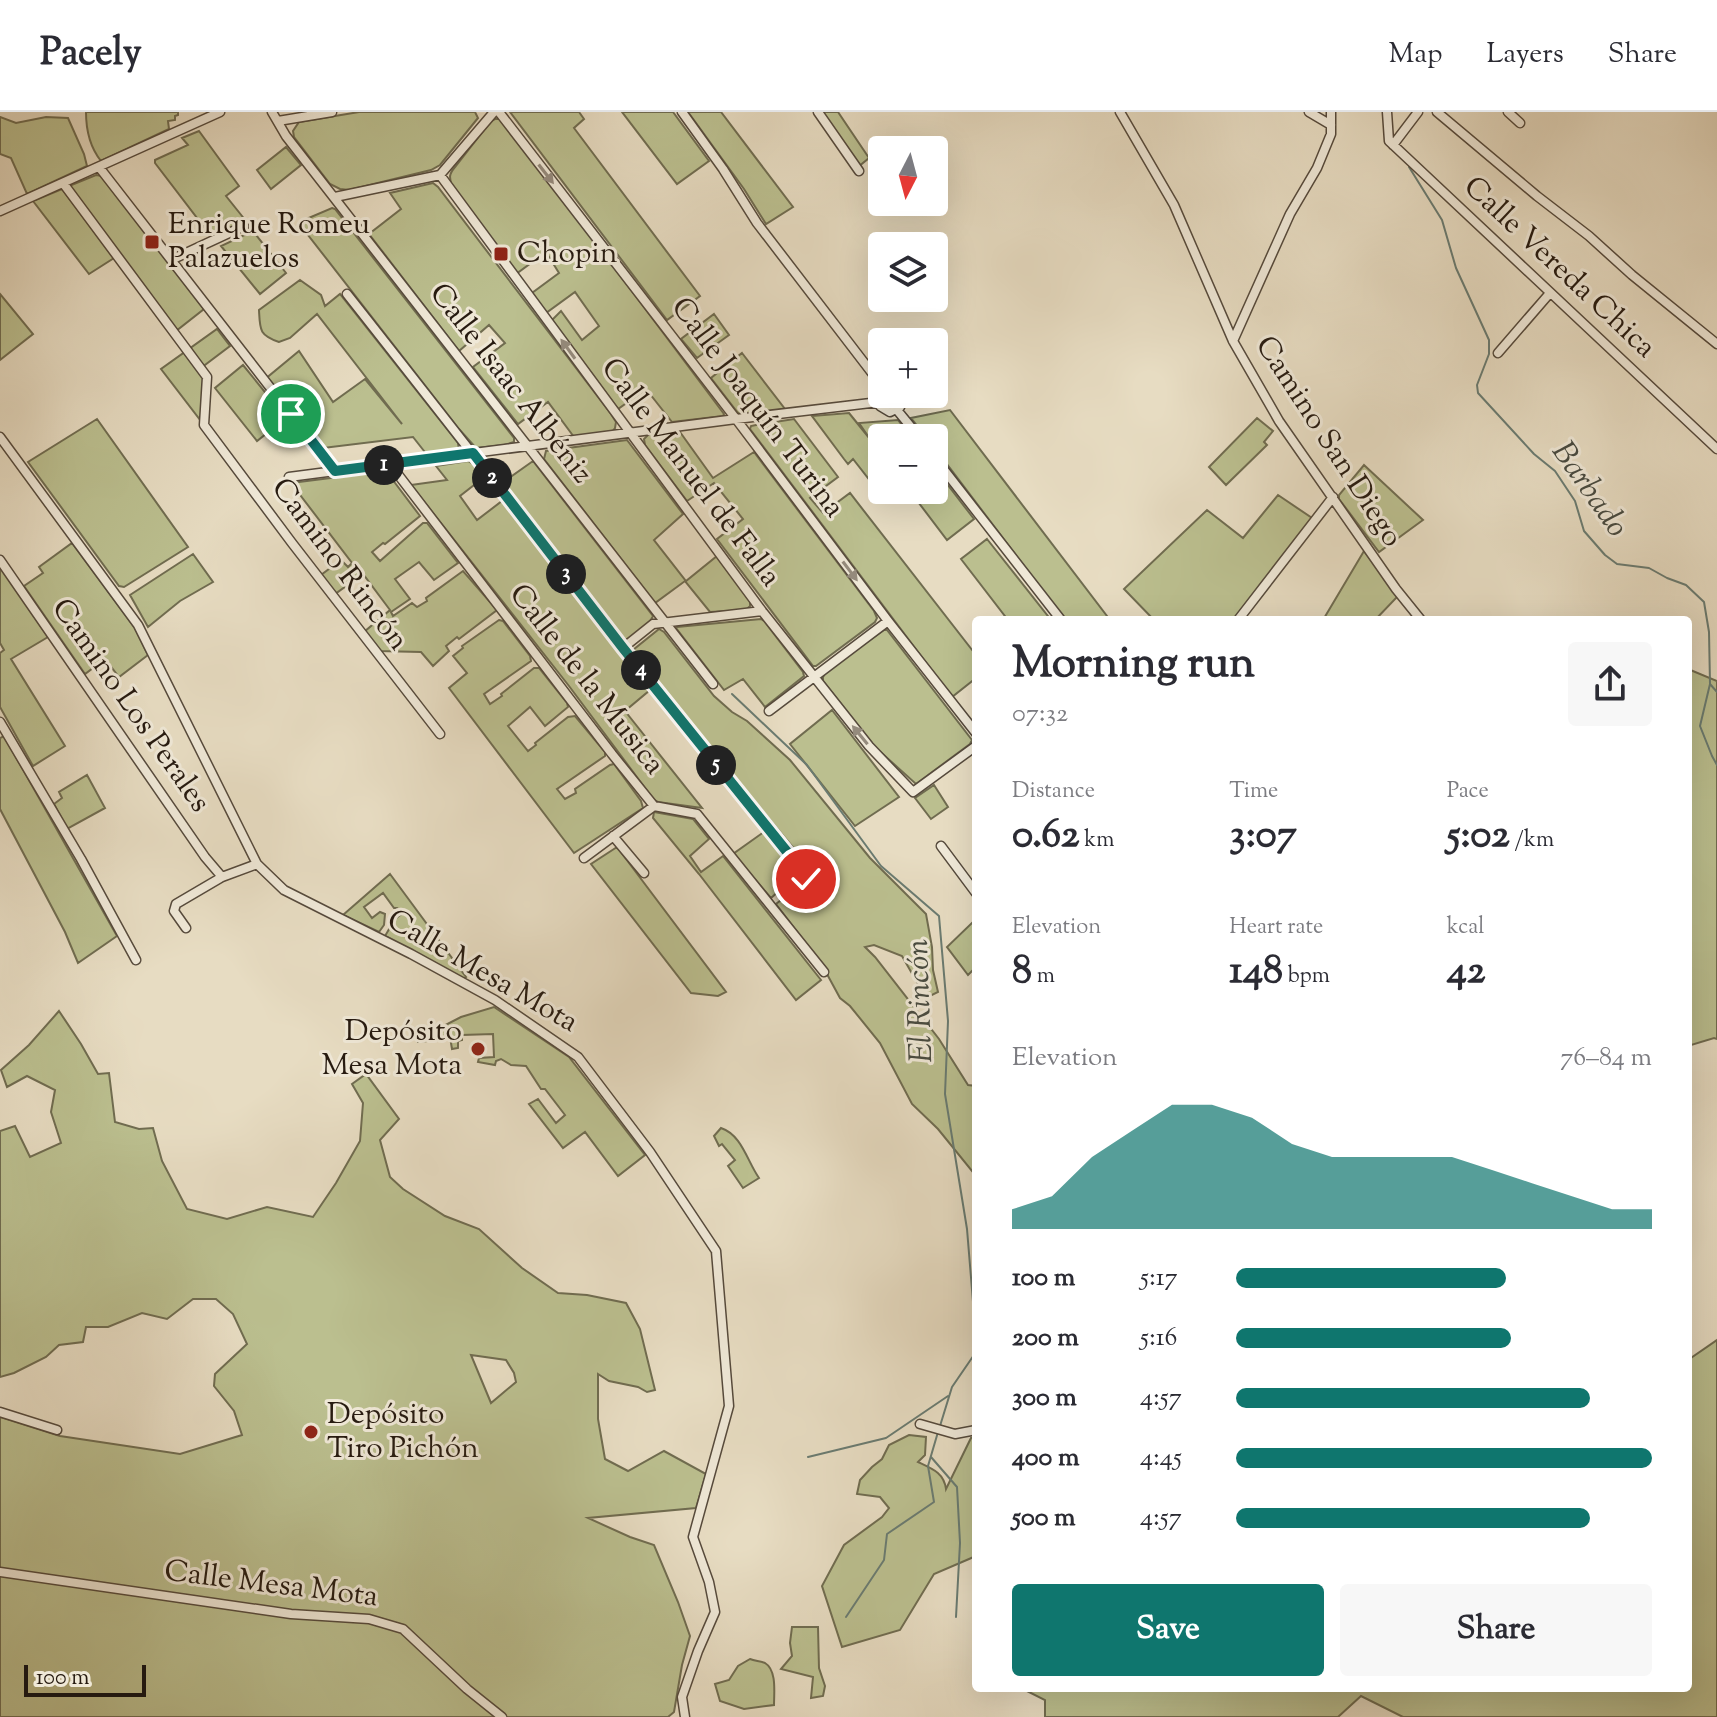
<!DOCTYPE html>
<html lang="en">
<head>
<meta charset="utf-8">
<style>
  body { margin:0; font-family:"Sorts Mill Goudy",serif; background:#f7f7f7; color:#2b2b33; height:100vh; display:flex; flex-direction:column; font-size:30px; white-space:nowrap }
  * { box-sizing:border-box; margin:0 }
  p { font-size:26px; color:#7c7c81 }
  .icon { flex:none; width:44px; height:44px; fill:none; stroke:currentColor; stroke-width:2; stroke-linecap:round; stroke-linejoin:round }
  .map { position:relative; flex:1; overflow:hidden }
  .panel { position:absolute; left:972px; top:504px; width:720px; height:1076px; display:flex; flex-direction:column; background:#fff; border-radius:8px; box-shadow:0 8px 32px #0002 }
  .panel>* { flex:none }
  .needle { width:52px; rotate:186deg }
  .controls { position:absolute; left:868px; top:24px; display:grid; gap:16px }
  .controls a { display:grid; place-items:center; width:80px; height:80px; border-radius:8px; background:#fff; box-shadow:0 8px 32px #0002; font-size:40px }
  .scale { position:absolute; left:24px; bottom:20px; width:122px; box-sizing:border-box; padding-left:8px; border:4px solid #261a10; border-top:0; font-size:22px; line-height:28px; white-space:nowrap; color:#261a10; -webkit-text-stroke:6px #efe8d7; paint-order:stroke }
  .pin { position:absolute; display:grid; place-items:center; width:68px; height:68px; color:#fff; margin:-34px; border:4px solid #fff; border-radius:50%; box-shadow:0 2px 8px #0007 }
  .km { position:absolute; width:40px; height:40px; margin:-20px; border-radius:50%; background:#222; color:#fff; font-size:22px; line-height:40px; text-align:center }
  .round { display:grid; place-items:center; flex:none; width:84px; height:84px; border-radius:8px; background:#f7f7f7 }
  .head { display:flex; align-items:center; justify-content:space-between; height:136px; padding:0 40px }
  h1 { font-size:44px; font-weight:700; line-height:60px }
  .metrics { display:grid; grid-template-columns:repeat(3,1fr); gap:12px; height:136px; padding:8px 40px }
  .metrics div { display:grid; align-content:center }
  .metrics b { font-size:40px; font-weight:700 }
  .metrics small { font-size:22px; font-weight:400 }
  .metrics p { font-size:22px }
  .chart { height:224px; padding:16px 40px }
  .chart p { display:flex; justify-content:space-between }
  .chart svg { width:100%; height:144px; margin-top:8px; fill:#0f766e; opacity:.7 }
  .button { display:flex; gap:16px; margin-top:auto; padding:16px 40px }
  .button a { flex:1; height:92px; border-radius:8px; background:#0f766e; color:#fff; font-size:32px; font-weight:700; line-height:92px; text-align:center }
  .button a+a { background:#f7f7f7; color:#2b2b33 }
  ul { padding:0 40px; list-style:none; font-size:26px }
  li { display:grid; grid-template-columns:128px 96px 1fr; align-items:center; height:60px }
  li i { height:20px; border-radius:10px; background:#0f766e }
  header { display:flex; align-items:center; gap:48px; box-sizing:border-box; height:112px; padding:0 40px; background:#fff; border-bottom:2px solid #e1e1e2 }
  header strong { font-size:38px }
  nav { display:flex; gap:44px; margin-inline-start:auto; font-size:28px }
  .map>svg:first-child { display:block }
  .green { fill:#bbbf8f; stroke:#706c50; stroke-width:2; fill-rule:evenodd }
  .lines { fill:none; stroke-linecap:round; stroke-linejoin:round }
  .stream { stroke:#6a7b71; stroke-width:2 }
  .minor-casing { stroke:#564a3c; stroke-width:11 }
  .minor { stroke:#efe8d7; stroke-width:8 }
  .oneway { fill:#958b7d }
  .route-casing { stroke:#fff; stroke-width:16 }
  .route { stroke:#0f766e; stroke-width:10 }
  .poi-dot { fill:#8f2418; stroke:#efe8d7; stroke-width:3 }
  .labels { text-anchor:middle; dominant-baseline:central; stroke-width:6; stroke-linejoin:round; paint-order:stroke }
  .poi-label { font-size:30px; fill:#261a10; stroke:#efe8d7; text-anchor:start }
  .street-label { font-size:30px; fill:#261a10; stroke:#efe8d7 }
  .water-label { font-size:32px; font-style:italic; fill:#484b41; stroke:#efe8d7 }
</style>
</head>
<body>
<header>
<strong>Pacely</strong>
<nav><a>Map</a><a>Layers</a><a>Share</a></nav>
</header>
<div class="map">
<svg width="1717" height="1605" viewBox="0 0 1717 1605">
  <rect width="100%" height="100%" fill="#e7dcc2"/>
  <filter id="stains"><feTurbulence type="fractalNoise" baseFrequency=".0025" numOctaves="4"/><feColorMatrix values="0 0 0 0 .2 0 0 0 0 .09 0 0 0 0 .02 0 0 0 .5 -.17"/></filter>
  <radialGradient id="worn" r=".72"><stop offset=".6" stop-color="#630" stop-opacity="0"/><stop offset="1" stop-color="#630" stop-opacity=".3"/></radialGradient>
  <path class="green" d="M 86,0 L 178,0 L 178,3 L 175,4 L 175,8 L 168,9 L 169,17 L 101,49 C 89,34 86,18 86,0 Z
    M 359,0 L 475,0 L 478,6 L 440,53 L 431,58 L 349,78 L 340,77 L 330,72 L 294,25 L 293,19 L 299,10 Z
    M 510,0 L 579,0 L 584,7 L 574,16 L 700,184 L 667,208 Z
    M 622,0 L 673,0 L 709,49 L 677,72 Z
    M 688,0 L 721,0 L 793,95 L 766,112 L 744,77 Z
    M 820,0 L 838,0 L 869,46 L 858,55 Z
    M 0,5 L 16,11 L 46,5 L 68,6 L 84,42 L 87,54 L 27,82 L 11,46 L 0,42 Z
    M 495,7 L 500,7 L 607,146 L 724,302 L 723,304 L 672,310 L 646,277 L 618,297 L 552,208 L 561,199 L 582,228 L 599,214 L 575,180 L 546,201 L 532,181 L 559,161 L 546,140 L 516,162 L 452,74 C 449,65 449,62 455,55 L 491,9 Z
    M 199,19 L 239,74 L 226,84 L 246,109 L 213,124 L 204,115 L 155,51 L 155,48 L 188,33 L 182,26 Z
    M 286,35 L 301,53 L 271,77 L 257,58 Z
    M 96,63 L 102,64 L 204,197 L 176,219 L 69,74 Z
    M 433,71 L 438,75 L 611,302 L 616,310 L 615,316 L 612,320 L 574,325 L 548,290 L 518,312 L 473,255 L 505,231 L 489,213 L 459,239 L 369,122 L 401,97 L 390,81 Z
    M 62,77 L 114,146 L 89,162 L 33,89 Z
    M 332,96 L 335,97 L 514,326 L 514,330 L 504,333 L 476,336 L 459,317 L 301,114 L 300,110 L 304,108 Z
    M 253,119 L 286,161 L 260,182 L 221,134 Z
    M 300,168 L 321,183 L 325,194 L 340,182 L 458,331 L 459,338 L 428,344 L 413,325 L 323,336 L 315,334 L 264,268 L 299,239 L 333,290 L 365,267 L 402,312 L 317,202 L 290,226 L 279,230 C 259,223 260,218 259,198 Z
    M 0,182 L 33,222 L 0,248 Z
    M 714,202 L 729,223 L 697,246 L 681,227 Z
    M 217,217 L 230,234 L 201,256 L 207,265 L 204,313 L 161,257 Z
    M 742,241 L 785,297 L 742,303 L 738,301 L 711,266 Z
    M 243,253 L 286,306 L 257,329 L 215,276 Z
    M 950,298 L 1110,508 L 1065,508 L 934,335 L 934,326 L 927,326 L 911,306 Z
    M 849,301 L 870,327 L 859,311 L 898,308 L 912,326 L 882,326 L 882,369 L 875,375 L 853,347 L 848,352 L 844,347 L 812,304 Z
    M 1257,306 L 1273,319 L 1264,330 L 1267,333 L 1226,373 L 1209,355 Z
    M 97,307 L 188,435 L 124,475 L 119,474 L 28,350 Z
    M 794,307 L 838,365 L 810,386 L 823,401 L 850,381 L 976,543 L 976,566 L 952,585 L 750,317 L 751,314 L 756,313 Z
    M 680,320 L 713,366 L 754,340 L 874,499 L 877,506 L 875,510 L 816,554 L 813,554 L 717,427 L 743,407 L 714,371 L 687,389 L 645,333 L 644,327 L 648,323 Z
    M 627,328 L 683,402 L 654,428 L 686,469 L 717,444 L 750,488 L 750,494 L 746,498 L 710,500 L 685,469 L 655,491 L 544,347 L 546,339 Z
    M 468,349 L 473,352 L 483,366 L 460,384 L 477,408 L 502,389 L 650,578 L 625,599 L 702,696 L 658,690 L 654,688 L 569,574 L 411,373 L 447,368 L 436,354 Z
    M 533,349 L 653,504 C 648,515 636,525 624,528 L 620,524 L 502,371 Z
    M 1364,353 L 1423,408 L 1379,440 L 1339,387 L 1339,383 Z
    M 934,355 L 974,407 L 947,428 L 909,378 L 934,378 Z
    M 386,359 L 420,404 L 385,432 L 383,431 L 372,440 L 380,449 L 423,411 L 427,411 L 458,451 L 434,468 L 419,450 L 395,467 L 410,487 L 391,500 L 393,504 L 412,491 L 417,495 L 427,489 L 426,486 L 463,459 L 497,498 L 459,527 L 457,525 L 446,534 L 449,539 L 433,554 L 421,540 L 378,539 L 364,520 L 390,498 L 363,462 L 335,482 L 321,463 L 341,448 L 348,455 L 352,451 L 291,371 Z
    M 1278,383 L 1315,408 L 1238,508 L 1154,508 L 1124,477 L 1207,398 L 1243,426 Z
    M 987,427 L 1051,508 L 1008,508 L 961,447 Z
    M 72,431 L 135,516 L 148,543 L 119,565 L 105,547 L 85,562 L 24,474 L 43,461 L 39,455 Z
    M 1364,439 L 1398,484 L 1375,508 L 1323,508 Z
    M 193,442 L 213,470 L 180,489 L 148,515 L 130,483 Z
    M 0,454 L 48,525 L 11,547 L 65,634 L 33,654 L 0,595 L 0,541 L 4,538 L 0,531 Z
    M 761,507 L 764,509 L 803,560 L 804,564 L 765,595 L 743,567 L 724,578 L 676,516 L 677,515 Z
    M 499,508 L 503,509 L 530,544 L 531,549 L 484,582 L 490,592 L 502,584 L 501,582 L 534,556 L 539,556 L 567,591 L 568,595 L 545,614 L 530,595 L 508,614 L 528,639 L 536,633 L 535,631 L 568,605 L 575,604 L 605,640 L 605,644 L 557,677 L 565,687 L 576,681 L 575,677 L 610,653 L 614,652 L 641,689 L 643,696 L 574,741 L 449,576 L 467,561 L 453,544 L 463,536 L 462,534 Z
    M 659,517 L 664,520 L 714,584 L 732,600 L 747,609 L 790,648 L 870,746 L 926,802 L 932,835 L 933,858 L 938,880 L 926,886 L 902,844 L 874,833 L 865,835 L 875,845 L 939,927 L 968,973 L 976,974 L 976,1064 L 938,1017 L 912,992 L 880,931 L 850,894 L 840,886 L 821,851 L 776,792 L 799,774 L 812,768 L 802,746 L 683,604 L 633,538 Z
    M 884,518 L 887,518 L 972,628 L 970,632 L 916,672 L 875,635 L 823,569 L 823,565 L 827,558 Z
    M 1688,557 L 1717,569 L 1717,927 L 1714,926 L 1688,934 Z
    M 832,598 L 899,685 L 855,714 L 790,632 Z
    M 4,624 L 117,824 L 78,851 L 65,820 L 0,697 L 0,626 Z
    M 87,663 L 105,696 L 67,717 L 54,692 L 62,686 L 59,680 Z
    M 934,673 L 948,695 L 931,707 L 915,686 Z
    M 654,700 L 693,707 L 709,727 L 690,744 L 701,760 L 723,744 L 821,868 L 796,888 L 699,762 L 653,706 Z
    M 768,717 L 799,761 L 771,786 L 733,742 Z
    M 617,735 L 726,880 L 718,884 L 691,881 L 591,752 Z
    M 390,762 L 466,865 L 463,867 L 385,824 L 395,807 L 403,801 L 397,796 L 394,796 L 383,781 L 364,795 L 372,806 L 380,800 L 385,802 L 384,813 L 379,820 L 343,803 Z
    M 976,807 L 976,855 L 968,863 L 947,835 Z
    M 494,895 L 569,945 L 645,1043 L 618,1064 L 585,1020 L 563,1036 L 529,992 L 538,987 L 556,1011 L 565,1003 L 545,977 L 541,977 L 526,954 L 511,953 L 501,947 L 496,949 L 495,953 L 478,950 L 479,946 L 494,945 L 493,922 L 462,923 L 462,928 L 458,929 L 458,936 L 452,937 L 450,925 L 439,925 L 439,928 L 418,930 L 418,927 L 461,905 Z
    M 59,899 L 81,932 L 98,962 L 109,961 L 115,1010 L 139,1017 L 153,1016 L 162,1049 L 187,1097 L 227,1107 L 267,1095 L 313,1105 L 336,1071 L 360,1029 L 363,991 L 352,972 L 366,962 L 399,1007 L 380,1028 L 390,1065 L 403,1077 L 445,1104 L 479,1117 L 522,1156 L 558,1181 L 587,1183 L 626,1191 L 640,1217 L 655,1278 L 647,1280 L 638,1275 L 609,1269 L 598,1262 L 598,1307 L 605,1347 L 628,1359 L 664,1339 L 706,1362 L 696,1396 L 588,1406 L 630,1425 L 654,1433 L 678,1490 L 690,1524 L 682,1553 L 674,1600 L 668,1605 L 0,1605 L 0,1305 L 60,1324 L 180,1342 L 242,1323 L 234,1299 L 214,1274 L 215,1262 L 247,1232 L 233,1202 L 216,1187 L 193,1187 L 167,1207 L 142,1201 L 108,1215 L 86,1215 L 83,1230 L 59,1233 L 46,1245 L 14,1261 L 0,1265 L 0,1019 L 15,1014 L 30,1045 L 61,1031 L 51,1000 L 55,978 L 27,964 L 7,975 L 1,958 L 29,933 ZM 471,1243 L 506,1248 L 514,1261 L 516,1270 L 491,1291 Z
    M 721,1016 C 742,1023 747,1049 759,1066 L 743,1076 L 728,1054 L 735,1048 L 722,1032 L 719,1034 L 714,1024 Z
    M 1717,1228 L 1717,1605 L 1403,1605 L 1361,1584 L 1338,1605 L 1045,1605 L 1045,1588 L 1021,1576 L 1688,1576 L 1688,1248 Z
    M 909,1323 L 926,1325 L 925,1343 L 918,1350 C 933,1357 944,1361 946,1377 L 971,1326 L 976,1325 L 976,1444 L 934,1462 L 900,1518 L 842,1535 L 822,1474 L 844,1433 L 882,1405 L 889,1396 L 880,1385 L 857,1382 L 860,1368 L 872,1355 L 882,1347 L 889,1333 Z
    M 792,1515 L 818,1515 L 819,1556 L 825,1574 L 823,1584 L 811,1586 L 813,1565 L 781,1557 L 792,1544 L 790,1531 Z
    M 750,1547 C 755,1549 760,1549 765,1551 C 777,1558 774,1581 774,1593 L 744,1597 L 720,1589 L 715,1572 L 729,1568 L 738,1554 Z"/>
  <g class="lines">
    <path class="stream" d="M 1409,55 L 1442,108 L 1456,156 L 1489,228 L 1489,242 L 1477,273 L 1478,281 L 1534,342 L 1555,359 L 1575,389 L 1584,419 L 1605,443 L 1617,452 L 1649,456 L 1667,466 L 1686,473 L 1704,490 L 1709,520 L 1710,572 L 1700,614 L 1712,644 L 1717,653
      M 1710,572 L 1717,580
      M 732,582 L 807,653 L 881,754 L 939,804 L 948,909 L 945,982 L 967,1117 L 976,1226
      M 940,1314 L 952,1275 L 976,1240
      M 808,1345 L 886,1326 L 948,1284
      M 931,1345 L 957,1375 L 960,1431 L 956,1505
      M 846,1505 L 884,1448 L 887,1422 L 934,1390 L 928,1354 L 938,1320"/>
    <g class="minor-casing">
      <path id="minor" d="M 272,0 L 286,24 L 713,572
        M 499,0 L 736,307 L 888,509 L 976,621
        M 682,0 L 723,57 L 757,111 L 882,274
        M 818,0 L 859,59
        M 1120,0 L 1174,93 L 1233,229 L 1279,309 L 1396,477 L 1421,508
        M 1309,0 L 1331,13
        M 1387,0 L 1389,29 L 1717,337
        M 1437,0 L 1537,84 L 1589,124 L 1632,163 L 1717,232
        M 1508,0 L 1520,11
        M 278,9 L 332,0
        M 1393,33 L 1418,0
        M 99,55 L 335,359
        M 440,63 L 762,499 L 869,634 L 913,680 L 976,634
        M 63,71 L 207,265 L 204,313 L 292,431 L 440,622
        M 335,85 L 440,63 L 494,0
        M 0,99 L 220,0
        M 171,148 L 244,114
        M 347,182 C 498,373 646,567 800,756 L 812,781
        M 1233,229 L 1290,102 L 1317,56 L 1331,22 L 1331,0
        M 1498,241 L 1550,181
        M 882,280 L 879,287 L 880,294 L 890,300 L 900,295 L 903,287 L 901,282
        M 903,287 L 936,283
        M 897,298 L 920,326
        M 0,325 L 138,513 L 257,752 L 284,778 L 411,842 L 495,888 L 578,945 L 650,1040 L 716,1139 L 729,1294 L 693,1425 L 709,1470 L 715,1500 L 698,1539 L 682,1585 L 685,1605
        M 934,345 L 1061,508
        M 390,352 L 612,642 L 654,694 L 697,702 L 824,860
        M 289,365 L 736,307 L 879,290
        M 0,448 L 205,745 L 222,765
        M 1238,508 L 1333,385
        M 623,536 L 653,512 L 762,499
        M 769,599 L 888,509
        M 0,610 L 81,747 L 136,848
        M 613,724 L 644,761
        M 941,734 L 976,781
        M 584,746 L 654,694
        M 186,816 L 174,799 L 176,792 L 222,765 L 257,752
        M 0,1300 L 57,1318
        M 920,1312 L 955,1322 L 976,1318
        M 0,1460 L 291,1502 L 369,1507 L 403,1517 L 467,1577 L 502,1605"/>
    </g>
    <use href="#minor" class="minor"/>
  </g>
  <defs><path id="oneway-solid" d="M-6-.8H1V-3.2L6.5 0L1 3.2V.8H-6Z" transform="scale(2)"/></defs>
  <g class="oneway">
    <use href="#oneway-solid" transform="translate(546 62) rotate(52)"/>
    <use href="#oneway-solid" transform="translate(568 237) rotate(-126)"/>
    <use href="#oneway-solid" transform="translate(850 459) rotate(53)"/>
    <use href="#oneway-solid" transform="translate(860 623) rotate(-129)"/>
  </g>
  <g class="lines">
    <g class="route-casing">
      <path id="route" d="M 291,302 L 335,359 L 473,341 L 623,536 L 800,756 L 806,767"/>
    </g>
    <use href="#route" class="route"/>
  </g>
  <g class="poi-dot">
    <rect x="144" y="122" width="16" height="16" rx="4"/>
    <rect x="493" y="134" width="16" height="16" rx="4"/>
    <circle cx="478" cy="937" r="8"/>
    <circle cx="311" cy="1320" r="8"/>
  </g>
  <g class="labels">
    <g class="poi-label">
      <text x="168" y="113">Enrique Romeu<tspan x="168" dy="34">Palazuelos</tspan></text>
      <text x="517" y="142">Chopin</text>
      <text x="462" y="920" text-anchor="end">Depósito<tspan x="462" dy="34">Mesa Mota</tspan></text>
      <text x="327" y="1303">Depósito<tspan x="327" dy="34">Tiro Pichón</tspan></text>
    </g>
    <g class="street-label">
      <text transform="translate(1559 156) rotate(43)">Calle Vereda Chica</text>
      <text transform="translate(510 272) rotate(52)">Calle Isaac Albéniz</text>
      <text transform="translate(757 296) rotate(53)">Calle Joaquín Turina</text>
      <text transform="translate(1328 330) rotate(57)">Camino San Diego</text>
      <text transform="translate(690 361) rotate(53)">Calle Manuel de Falla</text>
      <text transform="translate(339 453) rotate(53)">Camino Rincón</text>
      <text transform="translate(586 568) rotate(52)">Calle de la Musica</text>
      <text transform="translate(130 594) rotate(55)">Camino Los Perales</text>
      <text transform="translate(482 860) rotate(30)">Calle Mesa Mota</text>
      <text transform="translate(271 1473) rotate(7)">Calle Mesa Mota</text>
    </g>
    <g class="water-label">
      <text transform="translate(1589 378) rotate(55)">Barbado</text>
      <text transform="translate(921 889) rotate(-92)">El Rincón</text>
    </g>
  </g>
  <rect width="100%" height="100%" filter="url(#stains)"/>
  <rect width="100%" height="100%" fill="url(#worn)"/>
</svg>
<div class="controls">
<a><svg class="needle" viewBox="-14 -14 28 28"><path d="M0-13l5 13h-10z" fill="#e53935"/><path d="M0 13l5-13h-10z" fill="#7c7c81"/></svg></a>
<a><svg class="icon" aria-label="layers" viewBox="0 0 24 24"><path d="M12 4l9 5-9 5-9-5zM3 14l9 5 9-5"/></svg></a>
<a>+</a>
<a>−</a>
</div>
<div class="scale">100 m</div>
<div class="pin" style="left:291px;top:302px;background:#1e9e55"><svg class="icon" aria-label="arrive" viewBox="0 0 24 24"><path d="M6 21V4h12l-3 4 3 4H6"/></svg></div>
<div class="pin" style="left:806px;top:767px;background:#d93025"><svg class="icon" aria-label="check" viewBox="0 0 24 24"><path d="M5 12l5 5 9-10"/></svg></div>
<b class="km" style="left:384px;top:353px">1</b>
<b class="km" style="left:492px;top:366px">2</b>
<b class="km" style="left:566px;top:462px">3</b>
<b class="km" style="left:641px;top:558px">4</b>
<b class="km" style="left:716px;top:653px">5</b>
<section class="panel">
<div class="head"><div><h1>Morning run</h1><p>07:32</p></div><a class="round"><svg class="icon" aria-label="share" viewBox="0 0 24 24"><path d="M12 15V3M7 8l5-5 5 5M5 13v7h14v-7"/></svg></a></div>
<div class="metrics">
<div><p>Distance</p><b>0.62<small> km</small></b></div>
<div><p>Time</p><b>3:07</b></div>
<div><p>Pace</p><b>5:02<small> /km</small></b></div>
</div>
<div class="metrics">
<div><p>Elevation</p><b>8<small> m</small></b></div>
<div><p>Heart rate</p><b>148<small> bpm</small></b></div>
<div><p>kcal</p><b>42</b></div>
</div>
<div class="chart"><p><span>Elevation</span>76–84 m</p>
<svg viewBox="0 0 160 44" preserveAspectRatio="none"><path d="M0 44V38L10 34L20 22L30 14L40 6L50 6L60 10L70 18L80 22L90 22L100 22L110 22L120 26L130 30L140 34L150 38L160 38V44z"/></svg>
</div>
<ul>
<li><b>100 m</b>5:17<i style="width:65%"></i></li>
<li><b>200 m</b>5:16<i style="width:66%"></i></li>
<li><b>300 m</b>4:57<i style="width:85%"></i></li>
<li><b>400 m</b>4:45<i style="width:100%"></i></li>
<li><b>500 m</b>4:57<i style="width:85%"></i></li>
</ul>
<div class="button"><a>Save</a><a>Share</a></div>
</section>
</div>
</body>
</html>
